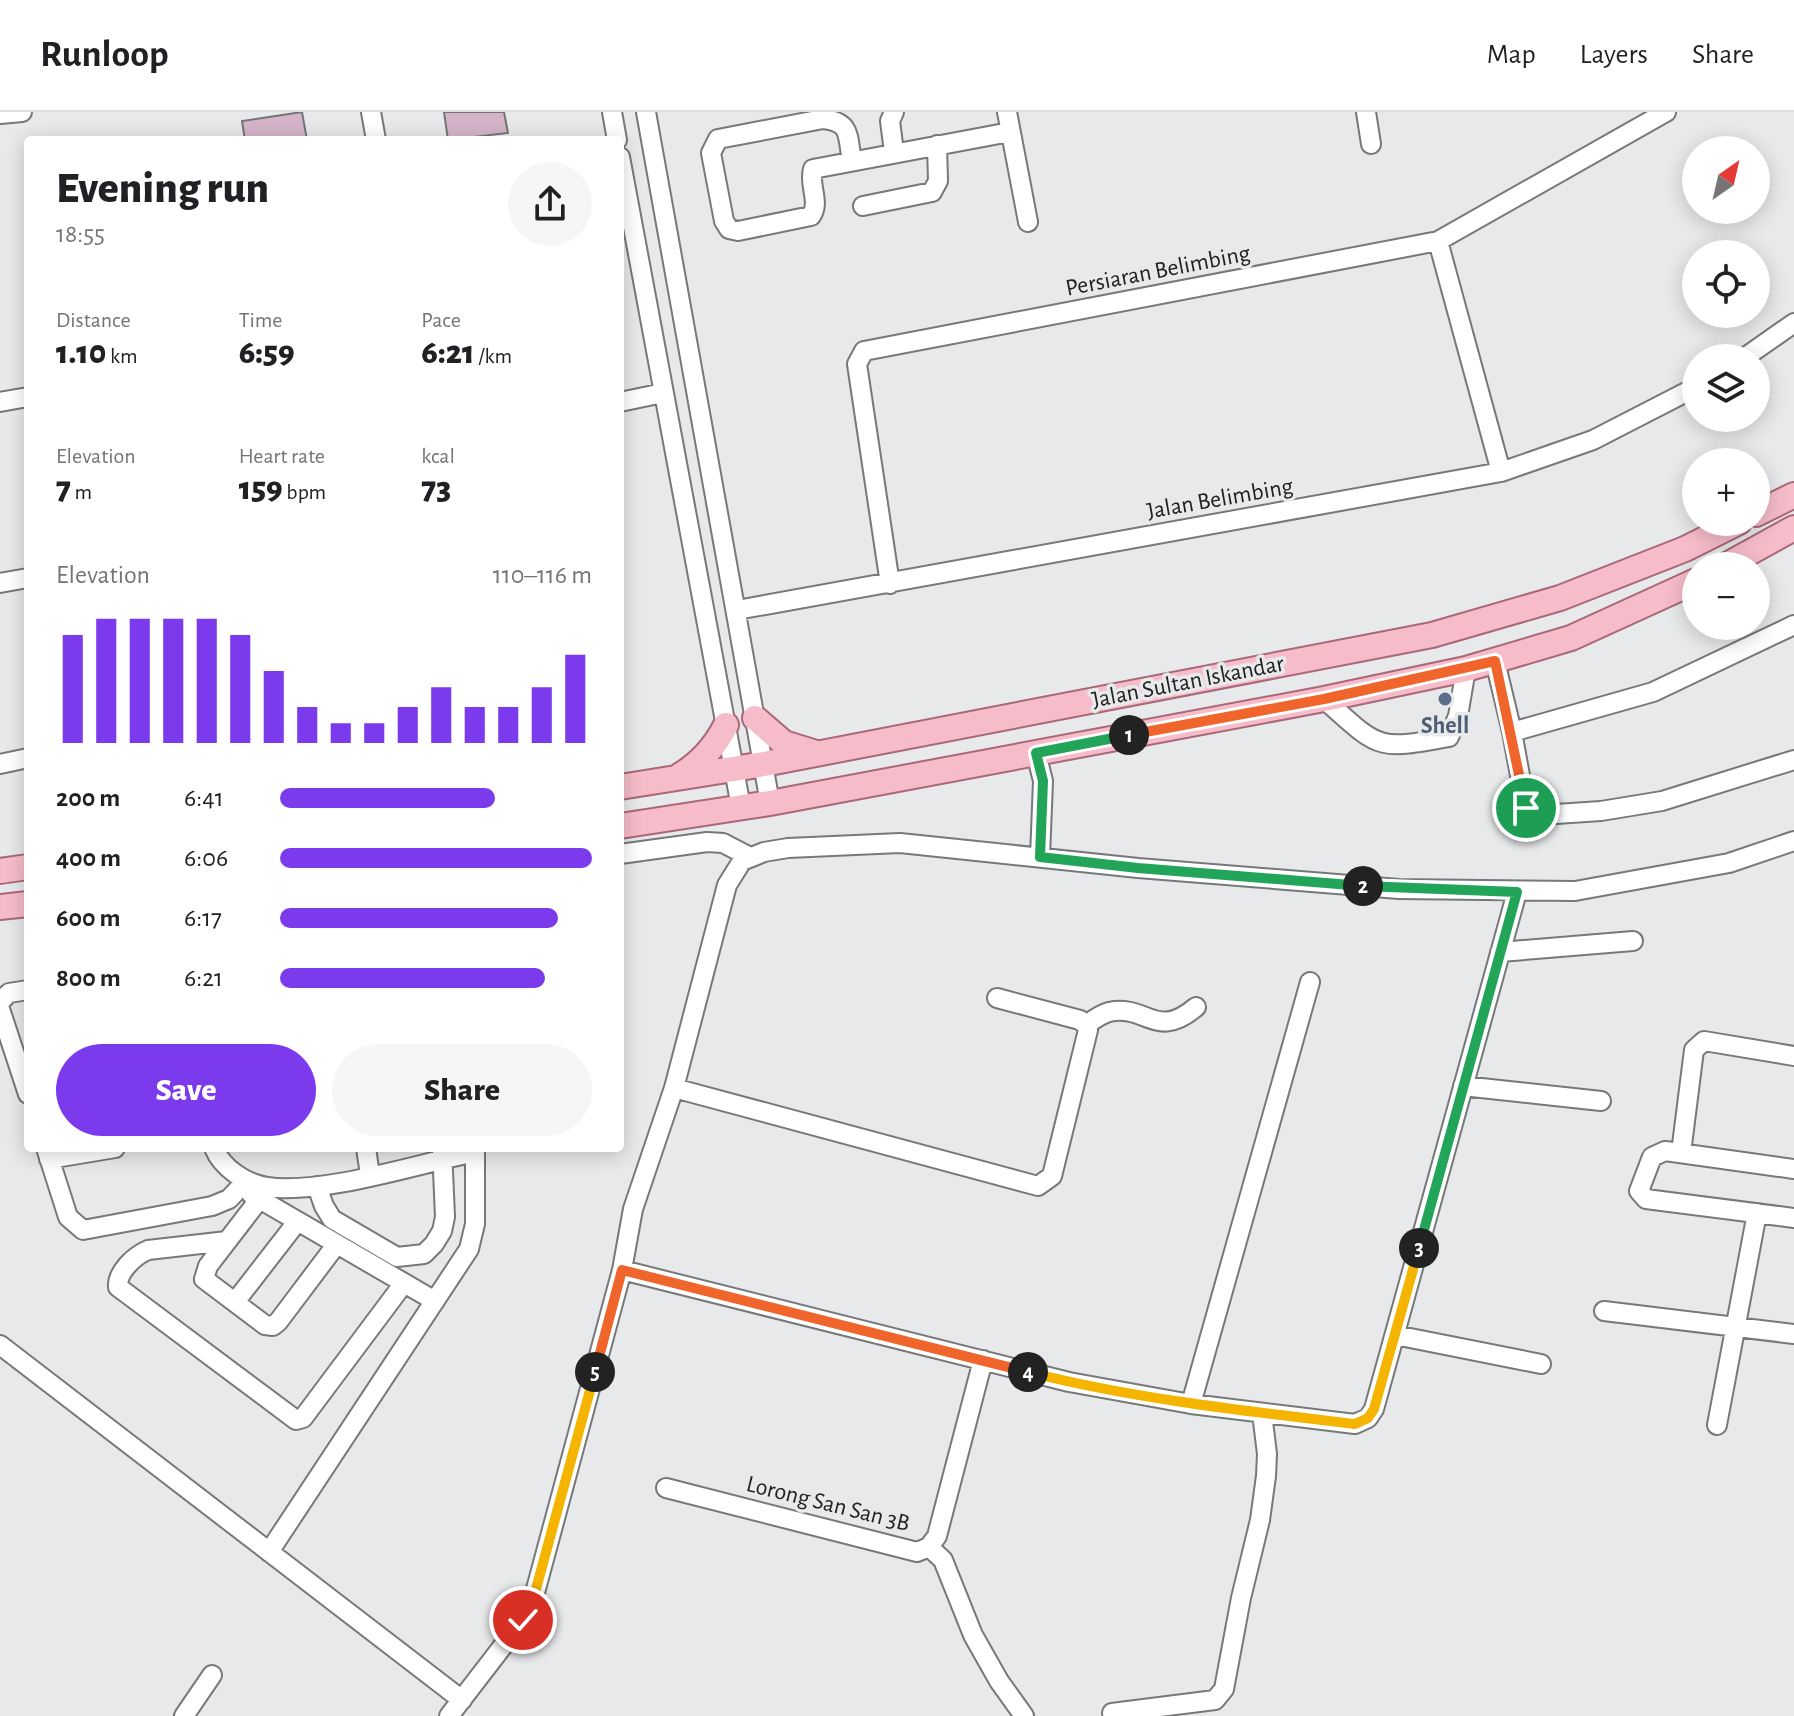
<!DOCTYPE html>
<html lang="en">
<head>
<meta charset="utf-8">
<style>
  body { margin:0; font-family:"Alegreya Sans",sans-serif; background:#f6f6f6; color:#202124; height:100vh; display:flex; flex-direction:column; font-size:30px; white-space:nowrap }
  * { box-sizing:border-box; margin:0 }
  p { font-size:26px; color:#757577 }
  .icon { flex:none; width:44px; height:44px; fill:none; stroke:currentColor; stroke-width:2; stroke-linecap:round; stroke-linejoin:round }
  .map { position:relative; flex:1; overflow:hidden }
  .panel { position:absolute; left:24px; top:24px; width:600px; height:1016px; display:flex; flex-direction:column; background:#fff; border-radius:8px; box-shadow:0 4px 20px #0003 }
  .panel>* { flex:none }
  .needle { width:52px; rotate:34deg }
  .fabs { position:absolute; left:1682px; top:24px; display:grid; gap:16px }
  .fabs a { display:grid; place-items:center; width:88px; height:88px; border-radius:50%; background:#fff; box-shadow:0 4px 20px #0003; font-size:40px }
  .pin { position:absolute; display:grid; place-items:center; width:68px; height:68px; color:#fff; margin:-34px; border:4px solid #fff; border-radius:50%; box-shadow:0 2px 8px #0007 }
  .km { position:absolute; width:40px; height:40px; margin:-20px; border-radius:50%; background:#222; color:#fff; font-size:22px; line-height:40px; text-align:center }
  .round { display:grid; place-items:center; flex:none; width:84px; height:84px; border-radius:42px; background:#f6f6f6 }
  .summary { display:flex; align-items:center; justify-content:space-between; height:136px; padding:0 32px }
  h1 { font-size:44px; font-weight:800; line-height:60px }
  .metrics { display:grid; grid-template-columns:repeat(3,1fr); gap:12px; height:136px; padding:8px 32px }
  .metrics div { display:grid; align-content:center }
  .metrics b { font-size:34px; font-weight:800 }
  .metrics small { font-size:22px; font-weight:400 }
  .metrics p { font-size:22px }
  .chart { height:224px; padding:16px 32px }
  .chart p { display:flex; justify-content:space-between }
  .chart svg { width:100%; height:144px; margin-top:8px; stroke:#7c3aed; stroke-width:6 }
  .action { display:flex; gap:16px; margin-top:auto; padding:16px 32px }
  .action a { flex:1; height:92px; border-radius:48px; background:#7c3aed; color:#fff; font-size:32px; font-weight:800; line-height:92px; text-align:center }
  .action a+a { background:#f6f6f6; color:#202124 }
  ul { padding:0 32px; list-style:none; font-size:26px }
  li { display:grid; grid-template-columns:128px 96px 1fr; align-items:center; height:60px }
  li i { height:20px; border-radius:10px; background:#7c3aed }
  header { display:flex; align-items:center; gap:48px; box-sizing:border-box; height:112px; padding:0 40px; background:#fff; border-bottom:2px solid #e0e0e0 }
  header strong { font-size:38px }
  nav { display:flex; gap:44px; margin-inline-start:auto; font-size:28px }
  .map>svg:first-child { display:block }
  .building { fill:#d5b4ca; stroke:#767576; stroke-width:2 }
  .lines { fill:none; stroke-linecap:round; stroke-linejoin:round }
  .minor-casing { stroke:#777879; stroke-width:22 }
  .major-casing { stroke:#a96878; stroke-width:28 }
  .minor { stroke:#fff; stroke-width:18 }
  .major { stroke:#f7bcca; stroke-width:24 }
  .split-1-casing { stroke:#fff; stroke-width:16 }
  .split-2-casing { stroke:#fff; stroke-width:16 }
  .split-3-casing { stroke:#fff; stroke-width:16 }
  .split-4-casing { stroke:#fff; stroke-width:16 }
  .split-5-casing { stroke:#fff; stroke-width:16 }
  .split-6-casing { stroke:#fff; stroke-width:16 }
  .split-1 { stroke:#f0652b; stroke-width:10 }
  .split-2 { stroke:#22a559; stroke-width:10 }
  .split-3 { stroke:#22a559; stroke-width:10 }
  .split-4 { stroke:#f5b400; stroke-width:10 }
  .split-5 { stroke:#f0652b; stroke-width:10 }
  .split-6 { stroke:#f5b400; stroke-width:10 }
  .service-dot { fill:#5c6f8a; stroke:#e8e9ea; stroke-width:3 }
  .labels { text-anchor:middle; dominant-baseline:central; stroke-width:7; stroke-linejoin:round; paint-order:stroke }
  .street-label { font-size:24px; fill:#212122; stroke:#e8e9ea }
  .service-label { font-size:24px; font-weight:bold; fill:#4e5e75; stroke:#e8e9ea }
</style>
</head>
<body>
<header>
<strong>Runloop</strong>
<nav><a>Map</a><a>Layers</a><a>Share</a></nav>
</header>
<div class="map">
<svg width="1794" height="1604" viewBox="0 0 1794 1604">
  <rect width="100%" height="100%" fill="#e8e9ea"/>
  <path class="building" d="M 302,0 L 307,28 L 245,28 L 242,9 Z
    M 444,0 L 504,0 L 508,21 L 448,28 Z"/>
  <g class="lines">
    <g class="minor-casing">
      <path id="minor" d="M 371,0 L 376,28
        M 612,0 L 617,28
        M 646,0 L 770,691
        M 894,0 L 890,9 L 894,40
        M 1007,0 L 1028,110
        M 1366,0 L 1371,32
        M 0,2 L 22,0
        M 620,45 L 741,695
        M 852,49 C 847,24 852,10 823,7 L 718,27 L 711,41 L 724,109 L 729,117 L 738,119 L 811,104 C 821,90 808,73 813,57 L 1010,20
        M 863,94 L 932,80 L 938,69 L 937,33
        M 1438,129 L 1501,360
        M 1744,246 L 1794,211
        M 0,290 L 28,285
        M 620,290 L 663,281
        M 0,471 L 28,466
        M 890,472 L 857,252 L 864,239 L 1438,129 L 1666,0
        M 737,498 L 1501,360 L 1593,328 L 1696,275
        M 1495,549 L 1512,620 L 1653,580 L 1794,513
        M 1324,587 C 1379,636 1375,639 1449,625 L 1458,604 L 1466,557
        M 1512,620 L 1526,696 L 1541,703 L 1601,699 L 1662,689 L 1794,648
        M 1036,641 L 1043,669 L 1040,745
        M 0,652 L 28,646
        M 620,742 L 707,730 L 723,731 L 750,745
        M 1500,840 L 1633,829
        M 0,890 L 9,881 L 28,878
        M 0,897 L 28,982
        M 1086,913 C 1093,908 1101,902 1109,900 C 1147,892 1156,929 1196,895
        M 1463,974 L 1601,989
        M 674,976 L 1038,1074 L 1052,1064 L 1088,918 L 1086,913 L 1080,908 L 997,886
        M 46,1036 L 68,1105 L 83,1118 L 212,1094 L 229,1087 L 246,1069
        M 214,1036 C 222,1056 246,1072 267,1075 C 322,1083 418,1052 475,1040
        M 366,1036 L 370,1063
        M 1681,1041 L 1694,938 L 1704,929 L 1794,944
        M 49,1047 L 115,1036
        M 1794,1057 L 1665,1039 L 1652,1045 L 1639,1079 L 1646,1087 L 1794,1106
        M 317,1074 L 324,1094 L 332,1107 L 397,1145 L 424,1142 L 434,1132 L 442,1119 L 445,1105 L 442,1036
        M 251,1082 L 435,1189
        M 258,1089 L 208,1154 L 204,1167 L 265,1213 L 273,1214 L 278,1210 L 336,1133
        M 227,1129 L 148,1138 C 134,1144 117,1160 118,1175 L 296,1308 L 303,1306 L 404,1171
        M 622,1158 L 1069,1270 L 1191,1292 L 1355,1312 L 1368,1306 L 1374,1297 L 1517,780
        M 235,1190 L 297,1110
        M 1604,1199 L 1794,1222
        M 1395,1223 L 1541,1252
        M 0,1233 L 462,1588
        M 1191,1292 L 1310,870
        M 1717,1313 L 1757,1101
        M 666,1376 L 917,1440 L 929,1435 L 937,1424 L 983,1248
        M 929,1435 L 943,1448 L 973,1523 L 999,1569 L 1024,1604
        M 269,1440 L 469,1137 L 475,1112 L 475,1036
        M 1112,1601 L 1215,1588 L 1224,1577 L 1241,1486 L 1260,1408 L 1266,1364 L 1267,1342 L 1262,1301
        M 184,1604 L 212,1563
        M 449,1604 L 523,1508 L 533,1488 L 622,1158 L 633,1097 L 674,976 L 727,773 L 742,749 L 764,740 L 788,736 L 900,731 L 1138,756 L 1399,777 L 1575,779 L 1729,751 L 1794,729"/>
    </g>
    <g class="major-casing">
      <path id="major" d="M 1756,402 L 1794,383
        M 1725,454 L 1794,416
        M 755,606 L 784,631 L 813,640
        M 679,664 C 701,651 715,635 726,613
        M 620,675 L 764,652 L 1432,523 L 1560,486 L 1685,437 L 1739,410
        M 620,714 L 770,691 L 1324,587 L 1466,557 L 1571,526 L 1696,469
        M 0,759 L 28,755
        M 0,795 L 28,792"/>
    </g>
    <use href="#minor" class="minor"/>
    <use href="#major" class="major"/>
  </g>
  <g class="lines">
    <g class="split-1-casing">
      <path id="split-1" d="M 1129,623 L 1324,587 L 1495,549 L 1526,696"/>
    </g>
    <g class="split-2-casing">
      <path id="split-2" d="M 1129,623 L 1036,641 L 1043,669 L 1040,745 L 1138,756 L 1363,774"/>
    </g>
    <g class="split-3-casing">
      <path id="split-3" d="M 1363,774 L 1517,780 L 1419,1136"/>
    </g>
    <g class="split-4-casing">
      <path id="split-4" d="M 1028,1260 C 1135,1287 1245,1299 1355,1312 L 1368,1306 L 1374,1297 L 1419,1136"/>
    </g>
    <g class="split-5-casing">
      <path id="split-5" d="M 595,1260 L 622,1158 L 1028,1260"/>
    </g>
    <g class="split-6-casing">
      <path id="split-6" d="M 523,1508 L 533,1488 L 595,1260"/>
    </g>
    <use href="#split-1" class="split-1"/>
    <use href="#split-2" class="split-2"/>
    <use href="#split-3" class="split-3"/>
    <use href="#split-4" class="split-4"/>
    <use href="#split-5" class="split-5"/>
    <use href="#split-6" class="split-6"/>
  </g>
  <circle class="service-dot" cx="1445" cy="587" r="8"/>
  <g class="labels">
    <g class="street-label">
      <text transform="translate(1158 159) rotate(-11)">Persiaran Belimbing</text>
      <text transform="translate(1220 387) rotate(-10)">Jalan Belimbing</text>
      <text transform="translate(1188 570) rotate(-11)">Jalan Sultan Iskandar</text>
      <text transform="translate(828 1392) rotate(14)">Lorong San San 3B</text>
    </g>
    <g class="service-label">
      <text x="1445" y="614">Shell</text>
    </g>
  </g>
</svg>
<div class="fabs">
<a><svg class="needle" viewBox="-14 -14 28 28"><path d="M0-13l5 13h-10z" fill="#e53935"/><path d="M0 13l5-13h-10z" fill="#757577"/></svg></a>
<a><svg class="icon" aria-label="locate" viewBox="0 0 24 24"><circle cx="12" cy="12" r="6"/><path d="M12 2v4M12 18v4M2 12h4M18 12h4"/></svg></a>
<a><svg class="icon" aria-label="layers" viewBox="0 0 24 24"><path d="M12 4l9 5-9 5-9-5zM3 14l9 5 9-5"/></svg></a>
<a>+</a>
<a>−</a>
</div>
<div class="pin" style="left:1526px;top:696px;background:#1e9e55"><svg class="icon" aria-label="arrive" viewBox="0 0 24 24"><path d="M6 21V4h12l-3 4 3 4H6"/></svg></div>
<div class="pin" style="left:523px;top:1508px;background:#d93025"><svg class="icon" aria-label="check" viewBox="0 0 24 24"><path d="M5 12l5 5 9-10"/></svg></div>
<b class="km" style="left:1129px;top:623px">1</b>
<b class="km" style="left:1363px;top:774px">2</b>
<b class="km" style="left:1419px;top:1136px">3</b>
<b class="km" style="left:1028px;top:1260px">4</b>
<b class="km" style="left:595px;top:1260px">5</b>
<section class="panel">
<div class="summary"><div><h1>Evening run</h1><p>18:55</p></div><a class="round"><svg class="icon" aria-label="share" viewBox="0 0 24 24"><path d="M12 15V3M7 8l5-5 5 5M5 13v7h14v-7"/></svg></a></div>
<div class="metrics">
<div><p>Distance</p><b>1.10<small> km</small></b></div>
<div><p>Time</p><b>6:59</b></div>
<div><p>Pace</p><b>6:21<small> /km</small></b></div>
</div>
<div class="metrics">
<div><p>Elevation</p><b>7<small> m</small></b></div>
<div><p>Heart rate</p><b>159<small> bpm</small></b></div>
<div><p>kcal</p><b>73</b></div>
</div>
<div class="chart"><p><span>Elevation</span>110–116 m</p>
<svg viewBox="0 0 160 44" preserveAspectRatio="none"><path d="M5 44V11M15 44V6M25 44V6M35 44V6M45 44V6M55 44V11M65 44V22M75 44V33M85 44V38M95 44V38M105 44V33M115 44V27M125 44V33M135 44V33M145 44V27M155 44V17"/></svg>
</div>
<ul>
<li><b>200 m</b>6:41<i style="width:69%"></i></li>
<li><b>400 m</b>6:06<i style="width:100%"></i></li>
<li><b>600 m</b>6:17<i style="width:89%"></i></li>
<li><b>800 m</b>6:21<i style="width:85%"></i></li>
</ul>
<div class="action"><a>Save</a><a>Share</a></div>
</section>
</div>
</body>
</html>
